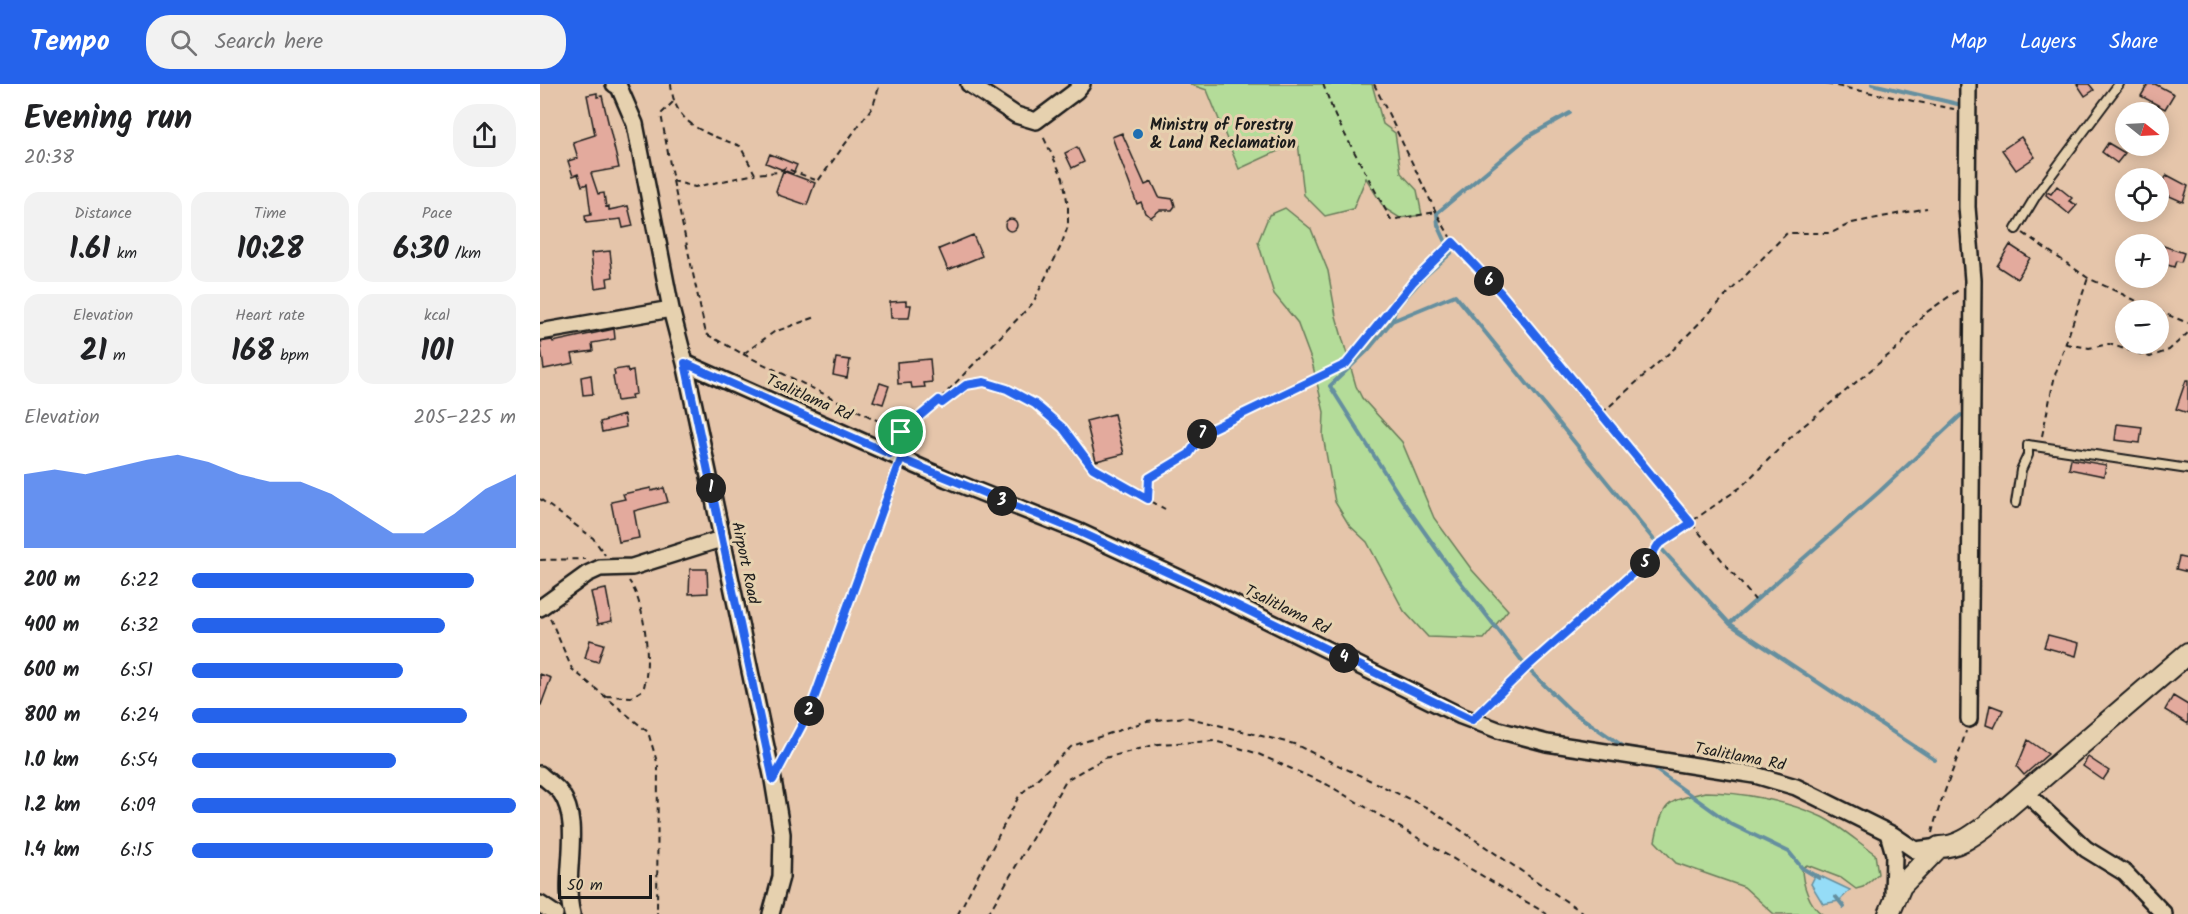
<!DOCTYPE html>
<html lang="en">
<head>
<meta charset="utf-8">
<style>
  body { margin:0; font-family:Kalam,sans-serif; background:#f2f2f2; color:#202124; height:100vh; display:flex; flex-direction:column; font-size:22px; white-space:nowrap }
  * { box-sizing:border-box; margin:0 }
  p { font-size:20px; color:#757577 }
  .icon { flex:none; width:33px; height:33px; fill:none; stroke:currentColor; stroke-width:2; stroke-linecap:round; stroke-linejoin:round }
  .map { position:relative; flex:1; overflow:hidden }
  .panel { display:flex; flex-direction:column; background:#fff; width:540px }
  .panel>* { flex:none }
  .needle { width:39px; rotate:108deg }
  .tools { position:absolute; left:1575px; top:18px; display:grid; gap:12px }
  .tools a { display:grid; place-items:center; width:54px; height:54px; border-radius:50%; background:#fff; box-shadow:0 3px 15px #0003; font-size:30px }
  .scale { position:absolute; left:18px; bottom:15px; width:94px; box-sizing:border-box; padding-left:6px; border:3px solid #1c1c1c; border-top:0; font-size:16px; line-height:21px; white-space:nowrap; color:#1c1c1c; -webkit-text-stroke:4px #e6d1af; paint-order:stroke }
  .pin { position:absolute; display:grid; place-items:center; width:51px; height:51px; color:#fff; margin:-26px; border:3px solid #fff; border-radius:50%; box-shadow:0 2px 6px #0007 }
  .km { position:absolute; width:30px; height:30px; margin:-15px; border-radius:50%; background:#222; color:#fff; font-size:16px; line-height:30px; text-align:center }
  .round { display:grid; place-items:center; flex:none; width:63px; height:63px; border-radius:24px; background:#f2f2f2 }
  .headline { display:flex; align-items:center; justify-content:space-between; height:102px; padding:0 24px }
  h1 { font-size:33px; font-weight:600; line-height:45px }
  .metrics { display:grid; grid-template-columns:repeat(3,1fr); gap:9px; height:102px; padding:6px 24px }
  .metrics div { display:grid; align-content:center; border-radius:15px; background:#f2f2f2; text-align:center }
  .metrics b { font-size:30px; font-weight:600 }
  .metrics small { font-size:16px; font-weight:400 }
  .metrics p { font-size:16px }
  .chart { height:168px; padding:12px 24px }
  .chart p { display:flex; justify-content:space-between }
  .chart svg { width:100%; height:108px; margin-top:6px; fill:#2563eb; opacity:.7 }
  ul { padding:0 24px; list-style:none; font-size:20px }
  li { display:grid; grid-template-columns:96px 72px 1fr; align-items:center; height:45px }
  li i { height:15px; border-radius:8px; background:#2563eb }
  header { display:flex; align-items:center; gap:36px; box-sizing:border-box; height:84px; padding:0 30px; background:#2563eb; color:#fff }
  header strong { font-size:28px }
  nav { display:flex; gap:33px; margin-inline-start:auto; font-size:21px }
  .search { width:420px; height:54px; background:#f2f2f2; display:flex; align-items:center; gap:15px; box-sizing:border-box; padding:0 21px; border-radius:24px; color:#757577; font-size:22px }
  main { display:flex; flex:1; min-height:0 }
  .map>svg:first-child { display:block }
  .green { fill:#b4dc99; stroke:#687c5a; stroke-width:1.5 }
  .water { fill:#95dcf7; stroke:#658f9f; stroke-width:1.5 }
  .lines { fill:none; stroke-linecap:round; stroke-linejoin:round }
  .stream { stroke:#658f9f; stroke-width:4 }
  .building { fill:#e3aa9d; stroke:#1c1c1c; stroke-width:1.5 }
  .service-casing { stroke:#1c1c1c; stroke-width:12 }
  .minor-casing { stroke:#1c1c1c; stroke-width:20 }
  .tertiary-casing { stroke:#1c1c1c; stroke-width:24 }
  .path { stroke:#1c1c1c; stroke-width:2; stroke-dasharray:6 4.5; stroke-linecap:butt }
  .service { stroke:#e6d1af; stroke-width:8 }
  .minor { stroke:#e6d1af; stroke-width:15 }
  .tertiary { stroke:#e6d1af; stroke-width:20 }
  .route-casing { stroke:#fff; stroke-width:12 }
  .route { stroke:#2563eb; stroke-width:8 }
  .poi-dot { fill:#1f6fb2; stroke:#e6d1af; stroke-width:2 }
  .labels { text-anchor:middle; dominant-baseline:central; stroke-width:6; stroke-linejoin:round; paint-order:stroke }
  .poi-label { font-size:16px; font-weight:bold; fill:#1c1c1c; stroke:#e6d1af; text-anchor:start }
  .street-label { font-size:16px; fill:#1c1c1c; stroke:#e6d1af }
</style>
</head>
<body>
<header>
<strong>Tempo</strong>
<div class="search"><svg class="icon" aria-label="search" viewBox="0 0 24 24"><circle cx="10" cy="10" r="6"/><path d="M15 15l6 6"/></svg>Search here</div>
<nav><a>Map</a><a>Layers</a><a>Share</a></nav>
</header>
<main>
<section class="panel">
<div class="headline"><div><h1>Evening run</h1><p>20:38</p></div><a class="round"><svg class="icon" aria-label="share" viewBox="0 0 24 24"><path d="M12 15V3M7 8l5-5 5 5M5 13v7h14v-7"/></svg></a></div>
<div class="metrics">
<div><p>Distance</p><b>1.61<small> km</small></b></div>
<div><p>Time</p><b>10:28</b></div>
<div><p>Pace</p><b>6:30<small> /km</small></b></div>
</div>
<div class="metrics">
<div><p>Elevation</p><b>21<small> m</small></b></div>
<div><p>Heart rate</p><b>168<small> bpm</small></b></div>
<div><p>kcal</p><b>101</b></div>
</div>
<div class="chart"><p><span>Elevation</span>205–225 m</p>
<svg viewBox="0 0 160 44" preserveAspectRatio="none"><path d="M0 44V14L10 12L20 14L30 11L40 8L50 6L60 9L70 14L80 17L90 17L100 22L110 30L120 38L130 38L140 30L150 20L160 14V44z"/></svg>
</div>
<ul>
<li><b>200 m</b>6:22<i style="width:87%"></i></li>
<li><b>400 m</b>6:32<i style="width:78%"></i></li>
<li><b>600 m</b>6:51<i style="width:65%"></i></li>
<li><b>800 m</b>6:24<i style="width:85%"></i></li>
<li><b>1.0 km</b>6:54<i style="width:63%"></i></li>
<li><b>1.2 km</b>6:09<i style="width:100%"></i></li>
<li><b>1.4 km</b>6:15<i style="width:93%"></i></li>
</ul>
</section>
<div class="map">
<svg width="1648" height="830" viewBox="0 0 1648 830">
  <rect width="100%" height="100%" fill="#e5c5aa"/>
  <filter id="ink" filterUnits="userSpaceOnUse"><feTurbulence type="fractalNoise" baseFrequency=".0167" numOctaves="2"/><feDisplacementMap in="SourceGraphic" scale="12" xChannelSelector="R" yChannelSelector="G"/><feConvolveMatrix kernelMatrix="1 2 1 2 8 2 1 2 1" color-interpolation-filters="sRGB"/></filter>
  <g filter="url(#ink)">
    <path class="green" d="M 649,0 L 832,0 L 843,40 L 855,49 L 861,89 L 877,106 L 882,131 L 860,134 L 844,124 L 826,94 L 813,125 L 785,132 L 764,111 L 758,58 L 699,85 L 667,6 Z
      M 745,124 L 771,145 L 788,187 L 796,232 L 816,302 L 822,314 L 862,358 L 894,434 L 932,486 L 968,526 L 944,555 L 888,553 L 864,527 L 827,458 L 809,441 L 795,418 L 783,352 L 784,328 L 772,278 L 757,238 L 734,210 L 718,158 L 729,131 Z
      M 1165,708 C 1202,708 1247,717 1282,733 C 1300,742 1318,758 1335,770 L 1338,790 L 1323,803 L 1316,805 L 1301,794 L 1267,781 L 1262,784 C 1262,799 1269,821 1282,830 L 1234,830 L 1204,803 L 1136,779 L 1115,757 C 1124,716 1126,718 1165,708 Z"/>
    <path class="water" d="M 1276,790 L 1310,806 L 1299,817 L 1283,820 L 1271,800 Z"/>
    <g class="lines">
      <path class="stream" d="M 1332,0 L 1422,21
        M 1030,29 L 989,52 L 897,129 L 898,141 L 911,169 L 885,192 L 856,224 L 852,237 L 828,266 L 790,302 L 864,419 L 912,487 L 990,587 L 1030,626 L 1084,663
        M 852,237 L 915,211 L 1118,461 L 1190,540 L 1395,676
        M 1190,539 L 1339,408 L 1421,331
        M 1116,686 L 1191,740 L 1249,768 L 1262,784 L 1279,794
        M 1296,813 L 1304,823"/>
    </g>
    <path class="building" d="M 1537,0 L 1549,0 L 1554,6 L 1545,12 Z
      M 1608,0 L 1615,0 L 1634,10 L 1625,25 L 1601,12 Z
      M 57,9 L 57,13 L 62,12 L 79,84 L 51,89 L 58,110 L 64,109 L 66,123 L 69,122 L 69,126 L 88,122 L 93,142 L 83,144 L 81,135 L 46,139 L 45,132 L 51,131 L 47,100 L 42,102 L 38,90 L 33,92 L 28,77 L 38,74 L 33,58 L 55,51 L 47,11 Z
      M 582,49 L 605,101 L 612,98 L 619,113 L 633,115 L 635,122 L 632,126 L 620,126 L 611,133 L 605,129 L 601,118 L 597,120 L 572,53 Z
      M 1481,53 L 1495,73 L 1476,86 L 1462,66 Z
      M 1568,59 L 1585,69 L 1577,79 L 1562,68 Z
      M 537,63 L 544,78 L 532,84 L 525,69 Z
      M 230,70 L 257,81 L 253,90 L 226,79 Z
      M 243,87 L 275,99 L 267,121 L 238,111 L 236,107 Z
      M 1627,91 L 1648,102 L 1643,118 L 1618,107 Z
      M 1517,102 L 1532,114 L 1529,117 L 1537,121 L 1529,130 L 1506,111 L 1507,108 L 1511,110 Z
      M465 141a6 6 0 1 1 12 0a6 6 0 1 1-12 0Z
      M 433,151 L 442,172 L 408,186 L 399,165 Z
      M 1618,160 L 1644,169 L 1641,178 L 1636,177 L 1634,183 L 1618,178 Z
      M 1470,161 L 1490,174 L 1477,195 L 1457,182 Z
      M 70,167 L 73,193 L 67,194 L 68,202 L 55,204 L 51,169 Z
      M 366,217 L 366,221 L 371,221 L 369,234 L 351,234 L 350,218 Z
      M 74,245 L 75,255 L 52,259 L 53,267 L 32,270 L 34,279 L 4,285 L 0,258 L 12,256 L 13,258 Z
      M 296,274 L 310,276 L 307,294 L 293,291 Z
      M 390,275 L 392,298 L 384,299 L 385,303 L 372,304 L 371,299 L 358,300 L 357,278 Z
      M 87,284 L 88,288 L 93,287 L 96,310 L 91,311 L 92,315 L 77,317 L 73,292 L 75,291 L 74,286 Z
      M 51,291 L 53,310 L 43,311 L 41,293 Z
      M 1646,296 L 1648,296 L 1648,329 L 1636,325 Z
      M 340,299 L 349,302 L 343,320 L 333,317 Z
      M 574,330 L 584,370 L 556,377 L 546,337 Z
      M 84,331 L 86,343 L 62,348 L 60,338 Z
      M 1577,340 L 1602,343 L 1600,359 L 1575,356 Z
      M 1531,375 L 1566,381 L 1564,392 L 1529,385 Z
      M 111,404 L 111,407 L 124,404 L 128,418 L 94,427 L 99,454 L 79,458 L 71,418 L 85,415 L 83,410 Z
      M 1639,473 L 1648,475 L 1648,488 L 1636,485 Z
      M 150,485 L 167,485 L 168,509 L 149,510 Z
      M 66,505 L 72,537 L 58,540 L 51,508 Z
      M 1508,551 L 1539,559 L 1536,572 L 1504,563 Z
      M 50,556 L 64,560 L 58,578 L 45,574 Z
      M 0,590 L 11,594 L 1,621 L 0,621 Z
      M 1633,612 L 1648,621 L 1648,640 L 1625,626 Z
      M 1450,621 L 1463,626 L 1454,644 L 1446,641 Z
      M 1488,656 L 1508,670 L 1484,691 L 1477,683 Z
      M 1548,673 L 1569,687 L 1563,696 L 1543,682 Z"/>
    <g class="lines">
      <g class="service-casing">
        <path id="service" d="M 1476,145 L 1497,110 L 1579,0
          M 1476,419 L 1481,386 L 1488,371 L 1488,361 L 1648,385"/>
      </g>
      <g class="minor-casing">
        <path id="minor" d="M 74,0 L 79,3 L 95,40 L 131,225 L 145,279 L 233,696 L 242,750 L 241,793 L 231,830
          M 429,0 L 476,31 L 496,37 L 536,7 L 542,0
          M 1428,0 L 1427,123 L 1433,196 L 1429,635
          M 0,248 L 131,225
          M 145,279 L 407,395 L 540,448 L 674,510 L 921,632 L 958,646 L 1007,659 L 1215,691 L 1256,703 L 1353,751 L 1375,766 L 1399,763
          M 0,524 L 47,490 L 60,484 L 92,483 L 181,455
          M 0,690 C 6,696 16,702 21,709 C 43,741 22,792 32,830
          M 1486,709 L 1546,765 L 1585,789 L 1624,830
          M 1348,749 L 1354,770 L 1353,814
          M 0,820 L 15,830"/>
      </g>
      <g class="tertiary-casing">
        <path id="tertiary" d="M 1349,830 L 1361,802 L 1399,763 C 1418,763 1432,752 1447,741 L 1648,569"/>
      </g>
      <path class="path" d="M 131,0 C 134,42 166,49 200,62 L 215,90 L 238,88 L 245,84 L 278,97 L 333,22 L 340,0
        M 783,0 L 795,32 L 851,136 L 896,128
        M 834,0 L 896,128 L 913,158 L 961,209 L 1215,516
        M 1286,0 L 1414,25
        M 133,18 L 121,30 L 133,97 L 155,103 L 215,90
        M 133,97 L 166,250 L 203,270 L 234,248 L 276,233
        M 1483,149 L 1548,194 L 1616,226
        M 1618,227 L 1648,239
        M 1526,260 L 1549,264 L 1569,260 L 1610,273 L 1629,266 L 1648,249
        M 203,270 L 361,348
        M 399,316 L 402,319 L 426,301 L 444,298 L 467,305 L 495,320 L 523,344 L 553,384 L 625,425
        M 1062,329 L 1136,263 L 1247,149 L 1291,149 L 1312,139 L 1387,124
        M 1502,352 L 1515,291 L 1548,194
        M 356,358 L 361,348 L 399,316 L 493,219 L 521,162 L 528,142 L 528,122 L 523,94 L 502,50
        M 0,415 L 53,454 L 65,471
        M 608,415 L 609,394 L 649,371 L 663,349 L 806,280 L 873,198 L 913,158
        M 0,476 L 45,475
        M 10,534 L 32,585 L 108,648 L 118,681 L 117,830
        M 66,612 L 91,613 L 103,606 C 112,580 105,518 89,497
        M 943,626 L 987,583 L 1110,474 L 1118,461 L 1201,403 L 1255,349 L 1362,260 L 1384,230 L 1420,205
        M 243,677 L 269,626 L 357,387
        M 1392,749 C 1400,714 1416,682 1426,647
        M 418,830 L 479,712 L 532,662 L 607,637 L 646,633 L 754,660 L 888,724 L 1045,830
        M 448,830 L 526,696 L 565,674 L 618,660 L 675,657 L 716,669 L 788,701 L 1007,830"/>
      <use href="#service" class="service"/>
      <use href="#minor" class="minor"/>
      <use href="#tertiary" class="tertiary"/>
    </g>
  </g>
  <g class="lines" filter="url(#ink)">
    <g class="route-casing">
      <path id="route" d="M 913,158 L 961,209 L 1151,439 L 1118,461 L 1110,474 L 987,583 L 932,636 L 674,510 L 540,448 L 361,375 L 270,626 L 233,696 L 145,279 L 350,370 L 361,348 L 399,316 L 402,319 L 426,301 L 444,298 L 467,305 L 495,320 L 523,344 L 553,384 L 608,415 L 609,394 L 649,370 L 663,349 L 806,280 L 873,198 Z"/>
    </g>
    <use href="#route" class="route"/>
  </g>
  <circle class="poi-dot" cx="598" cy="50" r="6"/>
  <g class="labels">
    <g class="poi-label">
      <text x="610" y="41">Ministry of Forestry<tspan x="610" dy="18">&amp; Land Reclamation</tspan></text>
    </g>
    <g class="street-label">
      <text transform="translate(269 314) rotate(24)">Tsalitlama Rd</text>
      <text transform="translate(205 479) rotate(78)">Airport Road</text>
      <text transform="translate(747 526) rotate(26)">Tsalitlama Rd</text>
      <text transform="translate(1200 673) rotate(11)">Tsalitlama Rd</text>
    </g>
  </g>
</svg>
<div class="tools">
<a><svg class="needle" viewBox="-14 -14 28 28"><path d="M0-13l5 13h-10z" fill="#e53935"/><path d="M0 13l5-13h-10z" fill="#757577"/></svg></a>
<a><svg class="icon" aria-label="locate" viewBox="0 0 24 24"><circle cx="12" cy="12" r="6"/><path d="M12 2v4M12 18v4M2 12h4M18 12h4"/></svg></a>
<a>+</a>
<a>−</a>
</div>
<div class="scale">50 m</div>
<div class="pin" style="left:361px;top:348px;background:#1e9e55"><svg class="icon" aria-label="arrive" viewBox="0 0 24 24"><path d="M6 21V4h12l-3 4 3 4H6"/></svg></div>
<b class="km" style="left:171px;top:404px">1</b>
<b class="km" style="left:269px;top:627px">2</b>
<b class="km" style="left:462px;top:417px">3</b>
<b class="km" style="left:804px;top:574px">4</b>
<b class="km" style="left:1105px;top:479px">5</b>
<b class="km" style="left:949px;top:197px">6</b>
<b class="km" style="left:662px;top:350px">7</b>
</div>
</main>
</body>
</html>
